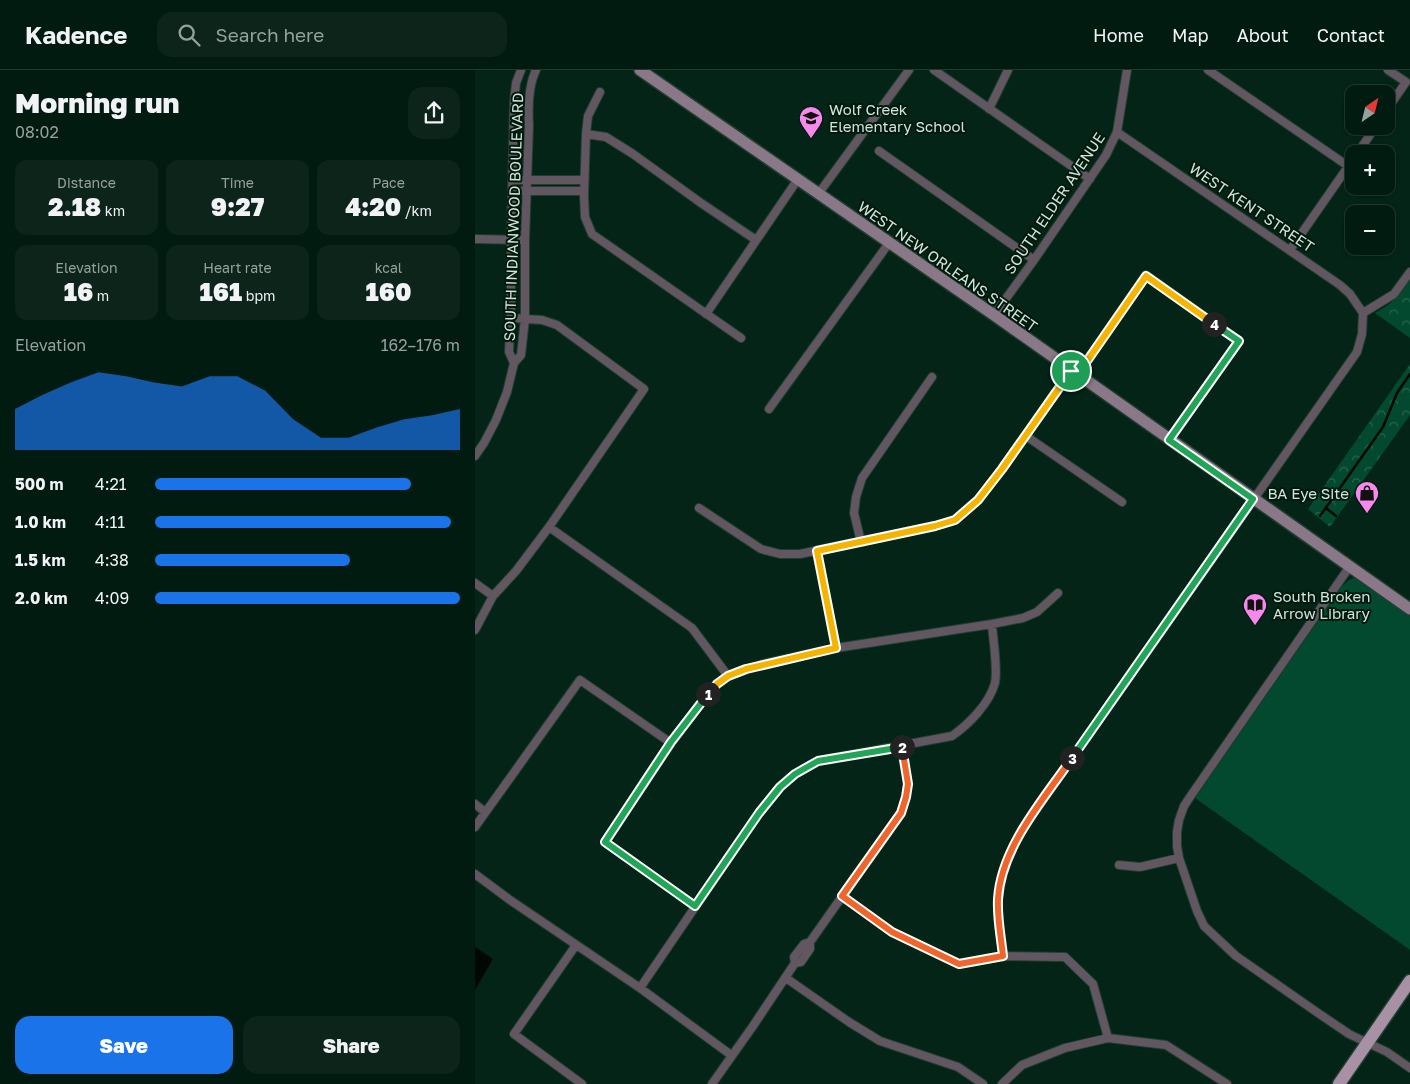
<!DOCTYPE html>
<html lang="en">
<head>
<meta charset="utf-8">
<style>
  body { margin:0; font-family:"Golos Text",sans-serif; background:#0c2419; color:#f1f3f6; height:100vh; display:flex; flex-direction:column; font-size:19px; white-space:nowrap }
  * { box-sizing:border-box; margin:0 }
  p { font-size:16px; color:#96a19f }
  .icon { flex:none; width:28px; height:28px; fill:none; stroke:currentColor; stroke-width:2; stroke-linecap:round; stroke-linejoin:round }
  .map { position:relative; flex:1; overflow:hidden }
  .details { display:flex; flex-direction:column; background:#021b10; width:475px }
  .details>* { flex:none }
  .needle { width:32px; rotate:35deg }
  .fabs { position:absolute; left:870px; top:15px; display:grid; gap:10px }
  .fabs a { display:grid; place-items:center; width:50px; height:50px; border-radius:10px; background:#021b10; box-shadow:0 1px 4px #0004,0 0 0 1px #233930; font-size:25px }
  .pin { position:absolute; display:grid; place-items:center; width:42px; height:42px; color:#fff; margin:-21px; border:2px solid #fff; border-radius:50%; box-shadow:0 1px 5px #0007 }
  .km { position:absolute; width:25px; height:25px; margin:-12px; border-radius:50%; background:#222; color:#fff; font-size:14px; line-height:25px; text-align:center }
  .round { display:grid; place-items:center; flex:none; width:52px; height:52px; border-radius:15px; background:#0c2419 }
  .headline { display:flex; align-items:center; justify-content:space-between; height:85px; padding:0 15px }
  h1 { font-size:28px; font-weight:800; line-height:38px }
  .figures { display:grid; grid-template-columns:repeat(3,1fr); gap:8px; height:85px; padding:5px 15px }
  .figures div { display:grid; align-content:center; border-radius:12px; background:#0c2419; text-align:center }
  .figures b { font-size:25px; font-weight:800 }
  .figures small { font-size:14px; font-weight:400 }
  .figures p { font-size:14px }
  .chart { height:140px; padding:10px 15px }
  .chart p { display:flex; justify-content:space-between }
  .chart svg { width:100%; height:90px; margin-top:5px; fill:#1a73e8; opacity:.7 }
  .cta { display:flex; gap:10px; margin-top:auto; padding:10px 15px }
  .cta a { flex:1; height:58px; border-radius:15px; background:#1a73e8; color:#fff; font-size:20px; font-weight:800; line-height:58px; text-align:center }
  .cta a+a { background:#0c2419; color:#f1f3f6 }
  ul { padding:0 15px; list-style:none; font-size:16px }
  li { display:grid; grid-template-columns:80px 60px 1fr; align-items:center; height:38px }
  li i { height:12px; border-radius:6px; background:#1a73e8 }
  header { display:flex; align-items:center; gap:30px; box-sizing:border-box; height:70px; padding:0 25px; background:#021b10; border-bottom:1px solid #233930 }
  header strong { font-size:24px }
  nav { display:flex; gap:28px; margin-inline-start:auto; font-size:18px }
  .search { width:350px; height:45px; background:#0c2419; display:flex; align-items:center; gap:12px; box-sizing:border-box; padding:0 18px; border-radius:15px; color:#96a19f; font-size:19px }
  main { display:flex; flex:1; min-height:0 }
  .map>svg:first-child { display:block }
  .grass { fill:#034930 }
  .park { fill:url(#park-crowns) }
  .water { fill:#010804 }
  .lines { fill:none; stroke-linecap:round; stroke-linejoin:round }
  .stream { stroke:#010804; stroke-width:2.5 }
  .street-casing { stroke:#203f31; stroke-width:10 }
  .secondary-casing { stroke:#203f31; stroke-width:14 }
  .primary-casing { stroke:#203f31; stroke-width:15 }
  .street { stroke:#625760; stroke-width:8 }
  .secondary { stroke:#8a7787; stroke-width:11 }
  .primary { stroke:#a890a5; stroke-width:12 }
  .split-1-casing { stroke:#fff; stroke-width:10 }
  .split-2-casing { stroke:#fff; stroke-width:10 }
  .split-3-casing { stroke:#fff; stroke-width:10 }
  .split-4-casing { stroke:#fff; stroke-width:10 }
  .split-5-casing { stroke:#fff; stroke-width:10 }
  .split-1 { stroke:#f5b400; stroke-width:6 }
  .split-2 { stroke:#22a559; stroke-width:6 }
  .split-3 { stroke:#f0652b; stroke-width:6 }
  .split-4 { stroke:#22a559; stroke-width:6 }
  .split-5 { stroke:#f5b400; stroke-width:6 }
  .labels { text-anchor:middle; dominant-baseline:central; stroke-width:4; stroke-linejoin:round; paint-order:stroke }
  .poi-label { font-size:15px; fill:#d2e4da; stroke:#001a0d; text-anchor:start }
  .street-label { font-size:15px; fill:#d2e4da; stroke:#001a0d }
</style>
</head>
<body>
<header>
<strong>Kadence</strong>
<div class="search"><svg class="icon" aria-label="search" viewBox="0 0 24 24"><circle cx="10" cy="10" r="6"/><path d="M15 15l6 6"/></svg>Search here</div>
<nav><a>Home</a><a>Map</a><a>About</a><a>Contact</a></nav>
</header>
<main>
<section class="details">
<div class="headline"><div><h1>Morning run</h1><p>08:02</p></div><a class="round"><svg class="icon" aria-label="share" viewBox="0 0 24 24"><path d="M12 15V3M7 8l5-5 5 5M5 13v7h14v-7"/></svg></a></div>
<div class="figures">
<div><p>Distance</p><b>2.18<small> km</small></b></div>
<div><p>Time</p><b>9:27</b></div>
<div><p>Pace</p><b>4:20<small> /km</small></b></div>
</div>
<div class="figures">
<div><p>Elevation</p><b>16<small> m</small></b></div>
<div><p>Heart rate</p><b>161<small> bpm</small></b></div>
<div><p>kcal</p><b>160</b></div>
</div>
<div class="chart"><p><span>Elevation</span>162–176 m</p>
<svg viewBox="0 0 160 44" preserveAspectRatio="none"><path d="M0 44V24L10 17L20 11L30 6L40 8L50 11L60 13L70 8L80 8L90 15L100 29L110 38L120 38L130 33L140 29L150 27L160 24V44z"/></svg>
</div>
<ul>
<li><b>500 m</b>4:21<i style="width:84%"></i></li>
<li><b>1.0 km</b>4:11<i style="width:97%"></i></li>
<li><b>1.5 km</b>4:38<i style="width:64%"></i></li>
<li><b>2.0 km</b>4:09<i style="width:100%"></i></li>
</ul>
<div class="cta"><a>Save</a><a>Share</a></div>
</section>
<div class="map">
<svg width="935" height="1014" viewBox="0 0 935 1014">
  <defs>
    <pattern id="park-crowns" width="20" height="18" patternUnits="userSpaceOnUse" patternTransform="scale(1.25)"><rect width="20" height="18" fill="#034930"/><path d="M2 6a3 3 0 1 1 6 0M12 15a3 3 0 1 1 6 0" fill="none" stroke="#27634d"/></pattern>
  </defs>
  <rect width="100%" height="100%" fill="#032416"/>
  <path class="grass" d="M 879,508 L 884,510 L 935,546 L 935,880 L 720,728 L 867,516 L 874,510 Z"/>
  <path class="park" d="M 935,210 L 935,268 L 900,243 C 916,235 925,224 935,210 Z
    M 935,294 L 935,345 L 855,457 L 833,439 Z"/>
  <path class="water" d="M 0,877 L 18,889 L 0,920 Z"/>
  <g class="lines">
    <path class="stream" d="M 851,438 L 861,446
      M 845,446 L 908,357 L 922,323 L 935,304"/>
    <g class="street-casing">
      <path id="street" d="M 459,0 L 615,109
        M 733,0 L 873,96
        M 125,22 L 113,46 L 111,64 L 109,126 L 110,147 L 117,164 L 266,268
        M 514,39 L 533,0
        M 911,41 L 931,12 L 913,0
        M 642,62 L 865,215 L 875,224 L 888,243
        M 111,64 L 131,67 L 158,84 L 226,133 L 281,170
        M 404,81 L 559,190
        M 882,84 L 901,56
        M 38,110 L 109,110
        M 37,121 L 109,121
        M 344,123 L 434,0
        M 0,169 L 50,170
        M 815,180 L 879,88
        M 231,244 L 323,109
        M 519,245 L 559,190 L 631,85 L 642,62 L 652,0
        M 39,293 L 34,282 L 36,241 L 36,170 L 39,33 L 41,13 L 46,0
        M 603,304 L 671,205 L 764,271 L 694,370
        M 294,339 L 414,173
        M 551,366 L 647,432
        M 0,386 L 9,373 L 21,350 L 32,322 L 39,293 L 46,285 L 50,249 L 50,170 L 54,55 C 53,37 53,16 61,0
        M 224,438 L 286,479 L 305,484 L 325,484 L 460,456 L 480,450 L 503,430 L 527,399 L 596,301
        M 74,457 L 217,558 L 253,606
        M 386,472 L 379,443 L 381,427 L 387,408 L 457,307
        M 342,481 L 361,578
        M 875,496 L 717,724 L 709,736 L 704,750 L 702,762 L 702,776 L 704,788 L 722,841 L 729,856 L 761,886 L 843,943 L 874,964 L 912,982 L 935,998
        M 0,513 L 18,526
        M 0,560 L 18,526 L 41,501 L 74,457 L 169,319 L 82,255 L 67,250 L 36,248
        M 0,734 L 10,742
        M 0,757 L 105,610 L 196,673
        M 644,795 L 665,797 L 704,788
        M 0,804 L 35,830 L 165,918 L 256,985
        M 367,826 L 417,862 L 484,894 L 528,886 L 590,887 L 618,914 L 633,968
        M 220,836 L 130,772 L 196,673 L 228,630 L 242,614 L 253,606 L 288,594 L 361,578 L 517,554 L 548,548 L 562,542 L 583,523
        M 101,875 L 39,964 L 107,1014
        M 528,886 C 527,872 524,857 523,843 C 522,813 532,787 546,761 L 882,282 L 887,264 L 888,243 L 919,224 L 935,202
        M 320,893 L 319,887 L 329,874 L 335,872
        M 311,908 L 374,952 L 405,971 L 483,997 L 508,1014
        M 165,918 L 284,743 L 305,717 L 320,704 L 343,691 L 477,666 C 494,654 514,634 520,613 C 523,598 518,570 517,554
        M 237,1014 L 278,956 L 320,893 L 326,892 L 335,879 L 335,872 L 426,743 L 431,727 L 433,714 L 426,676
        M 527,1014 L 547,995 L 590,978 L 633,968 L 691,975 L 752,1014"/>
    </g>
    <g class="secondary-casing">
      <path id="secondary" d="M 165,0 L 519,245 L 935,539"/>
    </g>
    <g class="primary-casing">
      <path id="primary" d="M 864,1014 L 935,911"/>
    </g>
    <use href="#street" class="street"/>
    <use href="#secondary" class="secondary"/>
    <use href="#primary" class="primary"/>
  </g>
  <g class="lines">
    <g class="split-1-casing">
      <path id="split-1" d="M 233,624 L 242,614 L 253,606 L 271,599 L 361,578 L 342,481 L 460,456 L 480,450 L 503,430 L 527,399 L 596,301"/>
    </g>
    <g class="split-2-casing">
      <path id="split-2" d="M 233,624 L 196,672 L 130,772 L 220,836 L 284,743 L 305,717 L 320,704 L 343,691 L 427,677"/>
    </g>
    <g class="split-3-casing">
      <path id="split-3" d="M 427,677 L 433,714 L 431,727 L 426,743 L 367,826 L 417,862 L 484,894 L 528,886 C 526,867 522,848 523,829 C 526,777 569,729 597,688"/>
    </g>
    <g class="split-4-casing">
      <path id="split-4" d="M 597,688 L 778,429 L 694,370 L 764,271 L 739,254"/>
    </g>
    <g class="split-5-casing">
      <path id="split-5" d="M 596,301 L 603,304 L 671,206 L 739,254"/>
    </g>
    <use href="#split-1" class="split-1"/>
    <use href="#split-2" class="split-2"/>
    <use href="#split-3" class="split-3"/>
    <use href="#split-4" class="split-4"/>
    <use href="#split-5" class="split-5"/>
  </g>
  <defs>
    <g id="school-pin" transform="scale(1.25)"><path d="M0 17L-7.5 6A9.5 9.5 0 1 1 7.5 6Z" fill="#f788ec" stroke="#001a0d"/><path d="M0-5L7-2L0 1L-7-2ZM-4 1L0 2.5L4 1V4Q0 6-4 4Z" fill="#111"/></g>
    <g id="shop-pin" transform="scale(1.25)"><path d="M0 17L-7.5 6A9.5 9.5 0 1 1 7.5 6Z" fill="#f788ec" stroke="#001a0d"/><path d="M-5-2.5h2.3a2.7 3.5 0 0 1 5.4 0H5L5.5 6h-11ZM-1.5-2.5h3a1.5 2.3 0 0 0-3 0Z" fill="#111"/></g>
    <g id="library-pin" transform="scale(1.25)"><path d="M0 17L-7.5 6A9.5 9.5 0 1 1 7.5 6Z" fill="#f788ec" stroke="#001a0d"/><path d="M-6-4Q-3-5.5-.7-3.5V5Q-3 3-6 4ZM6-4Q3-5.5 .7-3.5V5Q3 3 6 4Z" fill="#111"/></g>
  </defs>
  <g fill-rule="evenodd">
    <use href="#school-pin" x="336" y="48"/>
    <use href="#shop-pin" x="892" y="423"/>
    <use href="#library-pin" x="780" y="535"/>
  </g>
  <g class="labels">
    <g class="poi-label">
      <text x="354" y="39">Wolf Creek<tspan x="354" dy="17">Elementary School</tspan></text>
      <text x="874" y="423" text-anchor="end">BA Eye Site</text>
      <text x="798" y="526">South Broken<tspan x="798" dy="17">Arrow Library</tspan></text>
    </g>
    <g class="street-label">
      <text transform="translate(579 133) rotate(-56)">SOUTH ELDER AVENUE</text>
      <text transform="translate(777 137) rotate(34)">WEST KENT STREET</text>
      <text transform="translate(38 147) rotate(-88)">SOUTH INDIANWOOD BOULEVARD</text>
      <text transform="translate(473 196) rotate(35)">WEST NEW ORLEANS STREET</text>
    </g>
  </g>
</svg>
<div class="fabs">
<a><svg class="needle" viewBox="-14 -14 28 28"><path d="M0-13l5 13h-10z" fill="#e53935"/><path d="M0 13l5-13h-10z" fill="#96a19f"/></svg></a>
<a>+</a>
<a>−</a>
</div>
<div class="pin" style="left:596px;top:301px;background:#1e9e55"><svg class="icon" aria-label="arrive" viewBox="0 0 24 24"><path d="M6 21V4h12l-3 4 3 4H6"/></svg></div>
<b class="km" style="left:233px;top:624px">1</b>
<b class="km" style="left:427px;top:677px">2</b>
<b class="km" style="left:597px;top:688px">3</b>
<b class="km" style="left:739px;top:254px">4</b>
</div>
</main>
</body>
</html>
